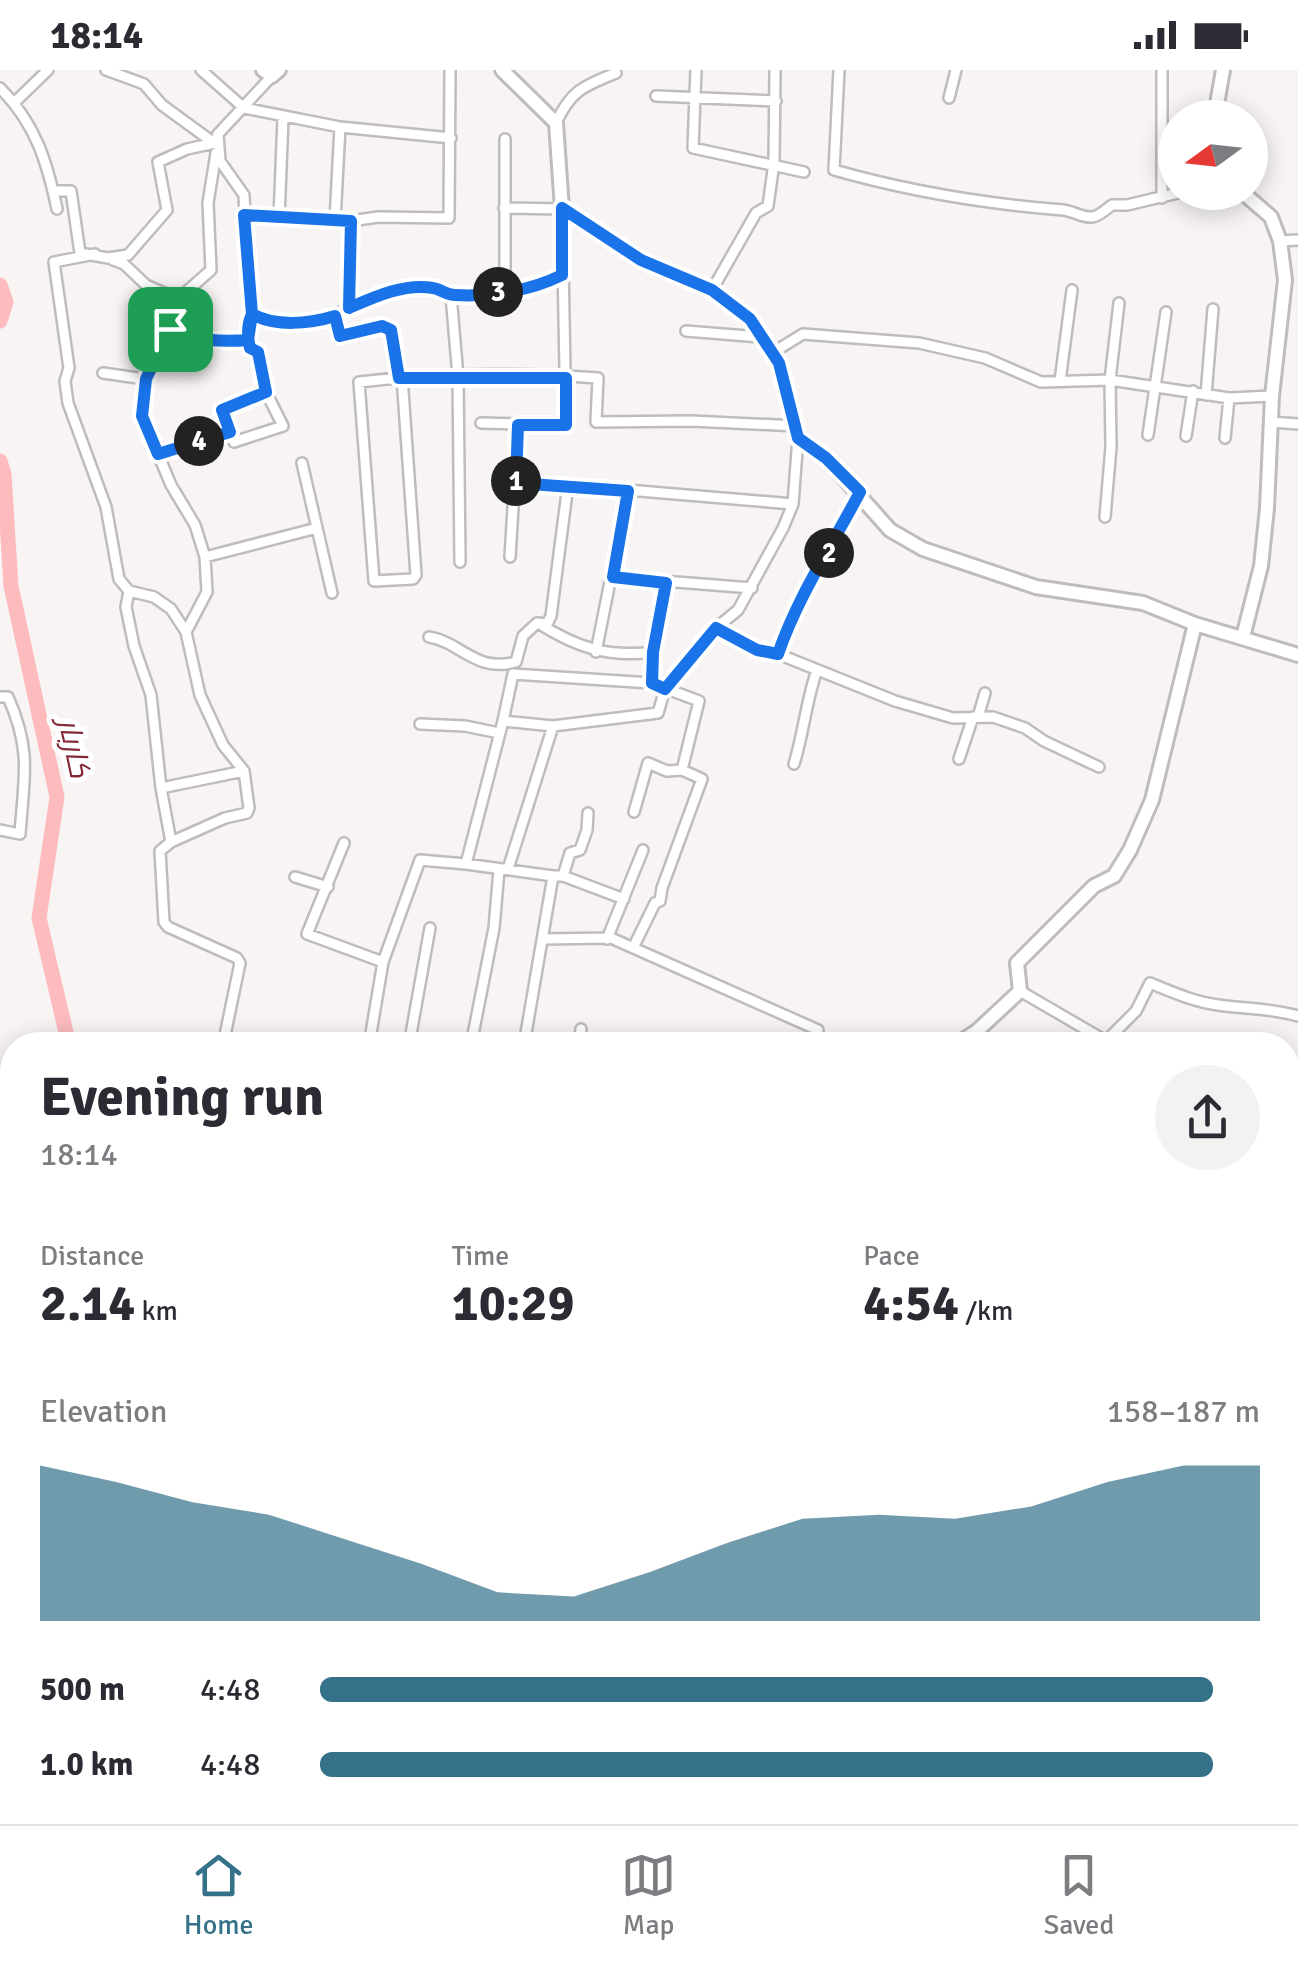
<!DOCTYPE html>
<html lang="en">
<head>
<meta charset="utf-8">
<style>
  body { margin:0; font-family:Signika,Cairo,sans-serif; background:#f2f2f3; color:#2b2b33; height:100vh; display:flex; flex-direction:column; font-size:38px; white-space:nowrap }
  * { box-sizing:border-box; margin:0 }
  p { font-size:32px; color:#7c7c81 }
  .icon { flex:none; width:55px; height:55px; fill:none; stroke:currentColor; stroke-width:2; stroke-linecap:round; stroke-linejoin:round }
  .map { position:relative; flex:1; overflow:hidden }
  .panel { position:absolute; left:0px; top:962px; width:1300px; height:792px; display:flex; flex-direction:column; background:#fff; border-radius:40px 40px 0 0; box-shadow:0 5px 25px #0003 }
  .panel>* { flex:none }
  .needle { width:65px; rotate:255deg }
  .buttons { position:absolute; left:1158px; top:30px; display:grid; gap:20px }
  .buttons a { display:grid; place-items:center; width:110px; height:110px; border-radius:50%; background:#fff; box-shadow:0 5px 25px #0003; font-size:50px }
  .pin { position:absolute; display:grid; place-items:center; width:85px; height:85px; color:#fff; margin:-42px; border-radius:20px; box-shadow:0 5px 15px #0006 }
  .km { position:absolute; width:50px; height:50px; margin:-25px; border-radius:50%; background:#222; color:#fff; font-size:28px; line-height:50px; text-align:center }
  .round { display:grid; place-items:center; flex:none; width:105px; height:105px; border-radius:52px; background:#f2f2f3 }
  .headline { display:flex; align-items:center; justify-content:space-between; height:170px; padding:0 40px }
  h1 { font-size:55px; font-weight:800; line-height:75px }
  .stats { display:grid; grid-template-columns:repeat(3,1fr); gap:15px; height:170px; padding:10px 40px }
  .stats div { display:grid; align-content:center }
  .stats b { font-size:50px; font-weight:800 }
  .stats small { font-size:28px; font-weight:400 }
  .stats p { font-size:28px }
  .chart { height:280px; padding:20px 40px }
  .chart p { display:flex; justify-content:space-between }
  .chart svg { width:100%; height:180px; margin-top:10px; fill:#357289; opacity:.7 }
  ul { padding:0 40px; list-style:none; font-size:32px }
  li { display:grid; grid-template-columns:160px 120px 1fr; align-items:center; height:75px }
  li i { height:25px; border-radius:12px; background:#357289 }
  .status { display:flex; justify-content:space-between; align-items:center; height:70px; padding:0 50px; background:#fff; direction:ltr }
  .status svg { height:28px; fill:currentColor }
  .tab-bar { display:flex; justify-content:space-around; align-items:center; height:140px; border-top:2px solid #e1e1e2; background:#fff; font-size:28px; color:#7c7c81 }
  .tab-bar a { display:grid; justify-items:center; gap:5px }
  .tab-bar .on { color:#357289 }
  .map>svg:first-child { display:block }
  .lines { fill:none; stroke-linecap:round; stroke-linejoin:round }
  .river { stroke:#fdbbbe; stroke-width:15 }
  .street-casing { stroke:#c0bcbd; stroke-width:14 }
  .secondary-casing { stroke:#c0bcbd; stroke-width:18 }
  .street { stroke:#fff; stroke-width:9 }
  .secondary { stroke:#fff; stroke-width:12 }
  .route-casing { stroke:#fff; stroke-width:20 }
  .route { stroke:#1a73e8; stroke-width:12 }
  .labels { text-anchor:middle; dominant-baseline:central; stroke-width:10; stroke-linejoin:round; paint-order:stroke }
  .water-label { font-size:30px; font-style:italic; fill:#842835; stroke:#fff }
</style>
</head>
<body>
<div class="status"><b>18:14</b><svg viewBox="0 0 49 12"><path d="M0 12V9h3v3zM5 12V6h3v6zM10 12V3h3v9zM15 12V0h3v12zM26 1h20v11H26zM47 4h2v5h-2z"/></svg></div>
<div class="map">
<svg width="1298" height="1754" viewBox="0 0 1298 1754">
  <rect width="100%" height="100%" fill="#f8f4f4"/>
  <g class="lines">
    <path class="river" d="M 0,215 L 6,232 L 0,251
      M 0,391 L 4,404 L 11,516 L 57,727 L 39,848 L 69,975
      M 164,1742 L 168,1754"/>
    <g class="street-casing">
      <path id="street" d="M 106,0 L 144,14 L 162,35 L 214,73
        M 201,0 L 244,38 L 340,57 L 451,68
        M 696,0 L 693,78 L 804,102
        M 839,0 L 834,100 C 908,121 986,134 1063,140 C 1073,141 1083,148 1092,147 C 1100,146 1106,139 1112,135 L 1127,135 L 1182,122
        M 0,18 C 35,53 47,91 57,139
        M 656,26 L 776,31
        M 949,28 L 956,0
        M 15,32 L 48,0
        M 556,53 C 571,20 584,16 616,3
        M 218,64 L 220,91 L 244,125 L 249,230 L 253,246 C 274,251 294,254 316,251 C 329,249 340,242 352,236 C 383,221 418,211 451,225 L 458,307 L 460,492
        M 53,121 L 71,121 L 80,183 L 108,188 L 128,185 L 167,140 L 158,92 L 187,79 L 215,73 L 218,64 L 272,6
        M 1162,128 L 1162,0
        M 244,145 L 351,151 L 378,147 L 449,148 L 450,0
        M 279,148 L 283,48
        M 335,150 L 340,57
        M 1280,171 L 1298,170
        M 95,184 L 54,192 L 69,298 L 65,311 L 68,333 L 106,437 L 119,509 L 129,521 L 126,537 L 134,576 L 151,625 L 161,718 L 171,772 L 160,781 L 164,852 L 168,857 L 237,888 L 240,893 L 223,975
        M 113,190 L 124,194 L 146,215 L 178,229
        M 712,220 L 756,143 L 768,136 L 774,93 L 775,0
        M 505,222 L 505,69
        M 451,225 L 536,218 L 562,205
        M 349,237 L 351,151
        M 252,244 L 248,252 L 250,278 L 258,282 L 266,322 L 283,356 L 234,372 L 222,340 L 266,322
        M 335,245 L 340,266 L 382,256 L 391,261 L 399,307
        M 142,246 C 177,262 209,273 248,270
        M 686,261 L 760,267
        M 772,283 L 803,264 L 919,273 L 985,288 L 1041,312 L 1110,310 L 1229,328 L 1272,326
        M 103,303 L 145,309
        M 402,307 L 416,505 L 413,509 L 374,511 L 359,312 C 435,303 521,303 598,308 L 596,352 L 691,351 L 797,356
        M 1060,311 L 1072,220
        M 1206,325 L 1213,239
        M 1271,352 L 1298,354
        M 481,353 L 566,355 L 562,139 L 504,138
        M 1148,365 L 1166,242
        M 1186,366 L 1193,321
        M 1225,368 L 1229,328
        M 157,384 L 230,362
        M 302,393 L 332,523
        M 516,413 L 568,415 L 793,434
        M 1105,447 L 1111,377 L 1110,310 L 1119,233
        M 205,487 L 317,458
        M 510,487 L 518,355
        M 613,507 L 752,518
        M 129,521 L 154,527 L 171,539 L 186,562 L 200,625 L 223,675 L 244,701 L 249,738 L 247,743 L 225,748 L 171,772
        M 538,553 C 576,577 607,588 653,582
        M 716,558 L 757,580 L 778,584 C 798,527 830,475 860,422
        M 186,562 L 207,522 L 205,487 L 195,455 L 171,415 L 142,346 L 145,309 L 170,259 L 178,229 L 211,200 L 208,133 L 216,83
        M 429,567 C 461,572 475,603 516,592 L 523,566 L 537,553 L 547,554 L 551,546 L 568,415
        M 596,582 L 628,421
        M 778,584 L 895,631 L 953,648 L 993,647 L 1025,658 L 1044,671 L 1099,697
        M 651,613 L 653,582 L 666,513
        M 0,627 L 8,627 C 32,681 24,707 20,764 L 0,760
        M 978,647 L 985,623
        M 503,651 L 513,604 L 651,613 L 699,631 L 682,700 L 702,709 L 662,818 L 660,831 L 655,833 L 633,878
        M 420,654 L 465,656 L 499,663
        M 959,689 L 973,647
        M 794,694 C 804,662 806,631 817,600
        M 161,718 L 244,701
        M 634,742 L 648,693 L 667,701 L 682,700
        M 344,773 L 307,864 L 383,892
        M 508,799 L 553,656
        M 553,806 L 563,806 L 570,783 L 580,780 L 587,760 L 588,743
        M 563,806 L 624,829
        M 295,807 L 328,817
        M 543,869 L 611,868 L 818,960 L 809,975
        M 607,869 L 643,780
        M 1020,921 L 1106,971 L 1136,941 L 1150,913 C 1172,922 1194,932 1218,935 C 1246,939 1271,938 1298,946
        M 369,975 L 383,892 L 420,790 L 466,794
        M 409,975 L 430,858
        M 471,975 L 494,858 L 499,800
        M 524,975 L 553,806 L 466,794 L 503,651 L 553,656 L 658,643 L 665,619 L 716,558 L 738,540 L 783,458 L 793,434 L 798,367
        M 579,975 L 581,959
        M 0,1315 L 11,1353 L 9,1378 L 12,1394 L 0,1392
        M 0,1548 L 2,1566 L 12,1571
        M 269,1742 L 274,1754
        M 551,1742 L 569,1747
        M 394,1754 L 394,1742
        M 635,1754 L 638,1742
        M 693,1754 L 697,1742
        M 756,1754 L 761,1742
        M 830,1754 L 834,1742
        M 904,1754 L 909,1742
        M 973,1754 L 977,1742
        M 1071,1754 L 1075,1742"/>
    </g>
    <g class="secondary-casing">
      <path id="secondary" d="M 263,0 L 272,6 L 279,0
        M 502,0 L 556,53 L 562,139 L 641,189 L 712,220 L 749,249 L 779,293 L 798,367 L 826,388 L 890,460 L 923,479 L 1036,517 L 1143,533 L 1195,554 L 1298,585
        M 1219,48 L 1217,34 L 1223,0
        M 1242,122 L 1271,147 L 1280,171 L 1285,210 L 1272,326 L 1267,438 L 1261,496 L 1243,567
        M 956,975 L 977,961 L 1020,921 L 1017,893 L 1094,816 L 1114,806 L 1130,780 L 1152,730 L 1195,554
        M 0,1080 L 12,1094
        M 1288,1612 L 1298,1616"/>
    </g>
    <use href="#street" class="street"/>
    <use href="#secondary" class="secondary"/>
  </g>
  <g class="lines">
    <g class="route-casing">
      <path id="route" d="M 170,259 C 191,271 224,272 248,270 L 252,244 C 275,257 309,254 335,246 L 340,266 L 382,256 L 391,260 L 399,308 L 566,308 L 566,355 L 518,355 L 516,413 L 628,421 L 613,507 L 666,513 L 653,582 L 652,613 L 665,619 L 716,558 L 757,580 L 778,584 C 798,526 831,477 860,422 L 826,388 L 798,368 L 779,293 L 750,249 L 712,220 L 641,190 L 562,138 L 562,205 C 530,221 491,227 455,225 C 447,225 440,219 433,218 C 404,213 374,227 349,238 L 351,151 L 244,145 L 252,244 C 247,255 247,266 250,278 L 258,282 L 266,322 L 222,340 L 230,362 L 158,384 L 142,346 L 146,309 L 170,259"/>
    </g>
    <use href="#route" class="route"/>
  </g>
  <g class="labels">
    <g class="water-label">
      <text transform="translate(74 678) rotate(78)">کاربار</text>
    </g>
  </g>
</svg>
<div class="buttons">
<a><svg class="needle" viewBox="-14 -14 28 28"><path d="M0-13l5 13h-10z" fill="#e53935"/><path d="M0 13l5-13h-10z" fill="#7c7c81"/></svg></a>
</div>
<div class="pin" style="left:170px;top:259px;background:#1e9e55"><svg class="icon" aria-label="arrive" viewBox="0 0 24 24"><path d="M6 21V4h12l-3 4 3 4H6"/></svg></div>
<b class="km" style="left:516px;top:411px">1</b>
<b class="km" style="left:829px;top:483px">2</b>
<b class="km" style="left:498px;top:222px">3</b>
<b class="km" style="left:199px;top:371px">4</b>
<section class="panel">
<div class="headline"><div><h1>Evening run</h1><p>18:14</p></div><a class="round"><svg class="icon" aria-label="share" viewBox="0 0 24 24"><path d="M12 15V3M7 8l5-5 5 5M5 13v7h14v-7"/></svg></a></div>
<div class="stats">
<div><p>Distance</p><b>2.14<small> km</small></b></div>
<div><p>Time</p><b>10:29</b></div>
<div><p>Pace</p><b>4:54<small> /km</small></b></div>
</div>
<div class="chart"><p><span>Elevation</span>158–187 m</p>
<svg viewBox="0 0 160 44" preserveAspectRatio="none"><path d="M0 44V6L10 10L20 15L30 18L40 24L50 30L60 37L70 38L80 32L90 25L100 19L110 18L120 19L130 16L140 10L150 6L160 6V44z"/></svg>
</div>
<ul>
<li><b>500 m</b>4:48<i style="width:95%"></i></li>
<li><b>1.0 km</b>4:48<i style="width:95%"></i></li>
</ul>
</section>
</div>
<nav class="tab-bar">
<a class="on"><svg class="icon" aria-label="home" viewBox="0 0 24 24"><path d="M3 11l9-7 9 7M6 9v11h12V9"/></svg>Home</a>
<a><svg class="icon" aria-label="map" viewBox="0 0 24 24"><path d="M3 6l6-2 6 2 6-2v14l-6 2-6-2-6 2zM9 4v14M15 6v14"/></svg>Map</a>
<a><svg class="icon" aria-label="saved" viewBox="0 0 24 24"><path d="M7 4h10v16l-5-4-5 4z"/></svg>Saved</a>
</nav>
</body>
</html>
